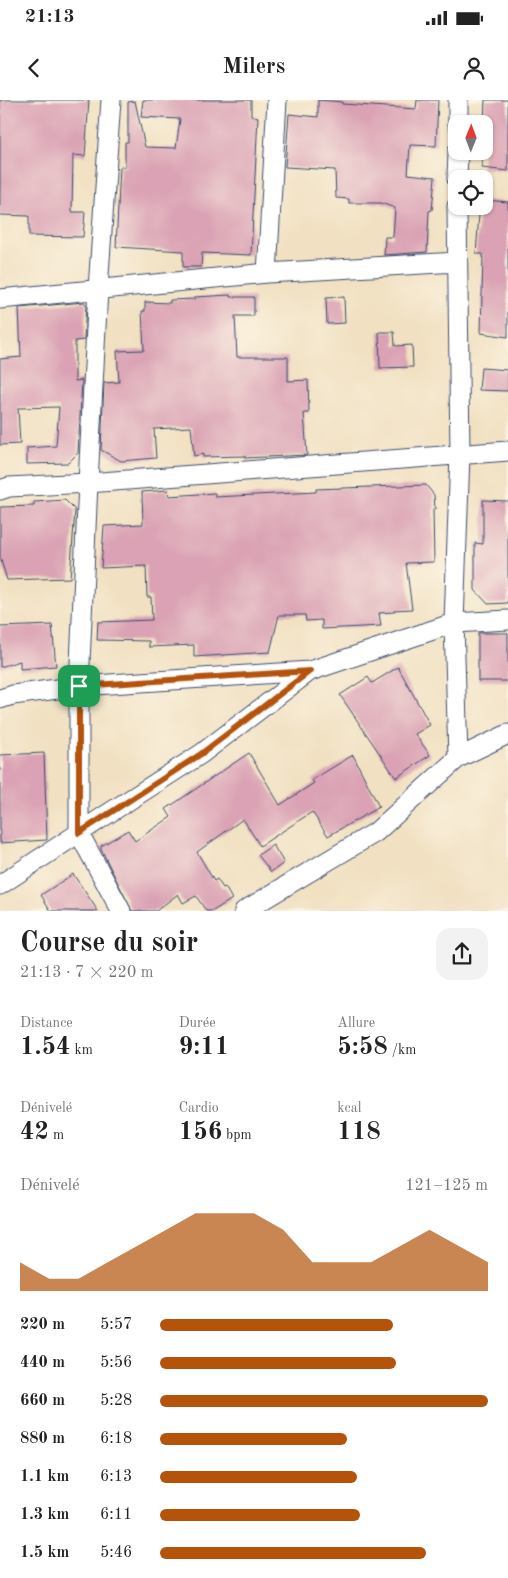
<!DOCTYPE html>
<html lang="fr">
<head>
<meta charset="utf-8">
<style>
  body { margin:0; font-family:"Old Standard TT",serif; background:#f2f2f2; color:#222; height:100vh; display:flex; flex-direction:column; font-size:19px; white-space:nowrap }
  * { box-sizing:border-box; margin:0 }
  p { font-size:16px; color:#767676 }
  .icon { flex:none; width:28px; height:28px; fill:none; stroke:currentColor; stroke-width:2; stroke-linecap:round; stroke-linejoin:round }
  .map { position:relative; height:811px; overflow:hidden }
  .sheet { display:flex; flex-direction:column; background:#fff; flex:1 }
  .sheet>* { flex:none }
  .needle { width:32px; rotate:1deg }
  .fabs { position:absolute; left:448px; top:15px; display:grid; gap:10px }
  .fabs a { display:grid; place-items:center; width:45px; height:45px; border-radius:10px; background:#fff; box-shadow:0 1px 4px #0004; font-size:25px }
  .pin { position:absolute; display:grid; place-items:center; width:42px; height:42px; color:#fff; margin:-21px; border-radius:10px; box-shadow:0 2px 8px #0006 }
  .round { display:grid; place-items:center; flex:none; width:52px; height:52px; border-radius:15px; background:#f2f2f2 }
  .summary { display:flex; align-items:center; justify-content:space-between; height:85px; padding:0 20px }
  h1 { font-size:28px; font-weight:600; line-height:38px }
  .figures { display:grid; grid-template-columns:repeat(3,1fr); gap:8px; height:85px; padding:5px 20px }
  .figures div { display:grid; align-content:center }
  .figures b { font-size:25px; font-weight:600 }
  .figures small { font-size:14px; font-weight:400 }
  .figures p { font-size:14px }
  .chart { height:140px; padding:10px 20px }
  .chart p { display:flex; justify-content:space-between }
  .chart svg { width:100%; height:90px; margin-top:5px; fill:#b45309; opacity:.7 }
  ul { padding:0 20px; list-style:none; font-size:16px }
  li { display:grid; grid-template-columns:80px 60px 1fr; align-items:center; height:38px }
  li i { height:12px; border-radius:6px; background:#b45309 }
  .status { display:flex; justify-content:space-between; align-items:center; height:35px; padding:0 25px; background:#fff; direction:ltr }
  .status svg { height:14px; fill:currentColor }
  header { display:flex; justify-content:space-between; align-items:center; height:65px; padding:0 20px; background:#fff; font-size:22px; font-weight:600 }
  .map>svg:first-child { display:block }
  .building { fill:#daa2b4 }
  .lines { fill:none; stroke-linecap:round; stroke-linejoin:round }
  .minor-casing { stroke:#3b4a6d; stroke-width:21 }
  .minor { stroke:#fff; stroke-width:19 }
  .route-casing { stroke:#fff; stroke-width:10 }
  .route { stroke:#b45309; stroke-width:6 }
</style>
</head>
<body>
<div class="status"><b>21:13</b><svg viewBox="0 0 49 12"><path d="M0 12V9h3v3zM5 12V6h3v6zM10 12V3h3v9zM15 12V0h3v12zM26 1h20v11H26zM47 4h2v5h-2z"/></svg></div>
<header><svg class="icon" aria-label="back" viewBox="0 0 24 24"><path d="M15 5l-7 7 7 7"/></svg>Milers<svg class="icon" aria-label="person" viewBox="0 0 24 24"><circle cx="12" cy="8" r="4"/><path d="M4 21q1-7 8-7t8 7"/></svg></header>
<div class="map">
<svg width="508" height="811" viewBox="0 0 508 811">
  <rect width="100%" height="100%" fill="#fcf5e5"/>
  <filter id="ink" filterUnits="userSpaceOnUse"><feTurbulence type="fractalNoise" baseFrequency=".02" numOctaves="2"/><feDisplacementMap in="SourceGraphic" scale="10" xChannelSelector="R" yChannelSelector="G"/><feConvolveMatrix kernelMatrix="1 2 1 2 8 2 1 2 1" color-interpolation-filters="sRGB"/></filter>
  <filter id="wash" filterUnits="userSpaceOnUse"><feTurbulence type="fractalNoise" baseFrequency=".0096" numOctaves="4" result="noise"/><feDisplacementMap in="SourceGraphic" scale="20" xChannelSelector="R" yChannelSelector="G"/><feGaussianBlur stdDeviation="1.12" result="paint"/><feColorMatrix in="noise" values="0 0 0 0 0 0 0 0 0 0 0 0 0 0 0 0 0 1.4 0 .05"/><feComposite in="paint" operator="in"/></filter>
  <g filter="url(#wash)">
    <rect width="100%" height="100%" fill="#f1e0c1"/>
    <g id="blocks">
      <path class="building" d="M 0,0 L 89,0 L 85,56 L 73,55 L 72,112 L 85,112 L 83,137 L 29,136 L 29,116 L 0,115 Z
        M 143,0 L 251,0 L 251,16 L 258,17 L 251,155 L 202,153 L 201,167 L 183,167 L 183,151 L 116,147 L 120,67 L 125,67 L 125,42 L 128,42 L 128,2 L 135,1 L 145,47 L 176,48 L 180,19 L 141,17 Z
        M 318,0 L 342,2 L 342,4 L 416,9 L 417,0 L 438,0 L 436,46 L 410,45 L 408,74 L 435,77 L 432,110 L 429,111 L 427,152 L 384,155 L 385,137 L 393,137 L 395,108 L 381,103 L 349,103 L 349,99 L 336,98 L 335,70 L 285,67 L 289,14 L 318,17 Z
        M 485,0 L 508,0 L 508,71 L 482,68 Z
        M 484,100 L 508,102 L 508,237 L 481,233 L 483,154 L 476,154 L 479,114 L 483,114 Z
        M 230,195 L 230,197 L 254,197 L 254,216 L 235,216 L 237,257 L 288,257 L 288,281 L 308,280 L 309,313 L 304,313 L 307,355 L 245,358 L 245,356 L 203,357 L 203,354 L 194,356 L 191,327 L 154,329 L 156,358 L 121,361 L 101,350 L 104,283 L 119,282 L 117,251 L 144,250 L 142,211 L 145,211 L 145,202 L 170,203 L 170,200 L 195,199 L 195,197 Z
        M 344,197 L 345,223 L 327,224 L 326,198 Z
        M 84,202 L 86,204 L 84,240 L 75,241 L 75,281 L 82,280 L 78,353 L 68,363 L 27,364 L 27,348 L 56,346 L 59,307 L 18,308 L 20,344 L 0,345 L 0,259 L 21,257 L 19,208 Z
        M 379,232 L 394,232 L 395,246 L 412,245 L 413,267 L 380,268 Z
        M 481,268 L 508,270 L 508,291 L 479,290 Z
        M 426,385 L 434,395 L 435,409 L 433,409 L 434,462 L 406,463 L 412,509 L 394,510 L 394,512 L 379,513 L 381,526 L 322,529 L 322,520 L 306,521 L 305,515 L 279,515 L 270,552 L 194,557 L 194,545 L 149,547 L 149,541 L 97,540 L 98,522 L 152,520 L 151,497 L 147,497 L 146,466 L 101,468 L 104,426 L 143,424 L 142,392 L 168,390 L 169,396 L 215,393 L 215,397 L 316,392 L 316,389 Z
        M 65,400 L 75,410 L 70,478 L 7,480 L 0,457 L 0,407 L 34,406 L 34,402 Z
        M 483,400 L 508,401 L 508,503 L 488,504 L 475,490 L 475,443 L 483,444 Z
        M 52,525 L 56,566 L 20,569 L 20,561 L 0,567 L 0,527 Z
        M 478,533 L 508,533 L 508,581 L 478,581 Z
        M 398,567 L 430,625 L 415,634 L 430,655 L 396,678 L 340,595 L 368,577 L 372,583 Z
        M 44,653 L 47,740 L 0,743 L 0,655 Z
        M 249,653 L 280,705 L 314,683 L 312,680 L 353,655 L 379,707 L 328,736 L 312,712 L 260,746 L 243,719 L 197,752 L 214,781 L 217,779 L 223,788 L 225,787 L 232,799 L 213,811 L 206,811 L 196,796 L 183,803 L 178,794 L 156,811 L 132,811 L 101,749 L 101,746 L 128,730 L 135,741 L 171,717 L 166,709 Z
        M 273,745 L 284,763 L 271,772 L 258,755 Z
        M 73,774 L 98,811 L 51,811 L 41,795 Z"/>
    </g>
  </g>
  <g filter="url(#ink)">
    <use href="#blocks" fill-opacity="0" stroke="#3b4a6d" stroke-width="1"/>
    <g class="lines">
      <g class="minor-casing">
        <path id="minor" d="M 111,0 L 98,189 L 88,383 L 79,586 L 79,733 L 121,811
          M 458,24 L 458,0
          M 457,79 L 458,51
          M 457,106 L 460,354 L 454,523 L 458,658
          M 267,173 L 277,0
          M 0,199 L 267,173 L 457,162
          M 0,390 L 9,387 L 88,383 L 508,351
          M 0,599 L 13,595 L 79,586 L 310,571 L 454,523 L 508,520
          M 0,785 L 103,717 L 201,654 L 310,571
          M 244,811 L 376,732 L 458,658 L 508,634"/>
      </g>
      <use href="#minor" class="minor"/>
    </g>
  </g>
  <g class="lines" filter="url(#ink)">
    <g class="route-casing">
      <path id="route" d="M 310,571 L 201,654 L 79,733 L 79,586 Z"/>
    </g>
    <use href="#route" class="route"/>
  </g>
</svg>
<div class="fabs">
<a><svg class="needle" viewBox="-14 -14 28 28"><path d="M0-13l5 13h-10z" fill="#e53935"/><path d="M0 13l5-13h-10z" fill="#767676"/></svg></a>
<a><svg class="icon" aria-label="locate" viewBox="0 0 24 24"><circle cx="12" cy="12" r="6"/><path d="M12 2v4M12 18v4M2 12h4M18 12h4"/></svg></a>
</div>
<div class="pin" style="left:79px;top:586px;background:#1e9e55"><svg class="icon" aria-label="arrive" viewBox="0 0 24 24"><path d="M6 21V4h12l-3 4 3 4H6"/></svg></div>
</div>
<section class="sheet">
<div class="summary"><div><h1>Course du soir</h1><p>21:13 · 7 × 220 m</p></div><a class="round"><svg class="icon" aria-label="share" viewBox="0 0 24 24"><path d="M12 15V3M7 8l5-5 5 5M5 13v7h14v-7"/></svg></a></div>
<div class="figures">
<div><p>Distance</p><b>1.54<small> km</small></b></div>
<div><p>Durée</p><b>9:11</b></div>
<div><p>Allure</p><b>5:58<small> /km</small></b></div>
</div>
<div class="figures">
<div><p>Dénivelé</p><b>42<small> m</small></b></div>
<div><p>Cardio</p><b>156<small> bpm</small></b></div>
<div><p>kcal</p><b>118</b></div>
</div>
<div class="chart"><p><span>Dénivelé</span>121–125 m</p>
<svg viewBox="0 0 160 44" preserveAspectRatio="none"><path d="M0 44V30L10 38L20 38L30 30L40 22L50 14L60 6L70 6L80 6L90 14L100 30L110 30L120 30L130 22L140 14L150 22L160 30V44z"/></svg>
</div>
<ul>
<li><b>220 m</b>5:57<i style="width:71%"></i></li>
<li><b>440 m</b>5:56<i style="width:72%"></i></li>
<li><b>660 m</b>5:28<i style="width:100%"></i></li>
<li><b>880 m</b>6:18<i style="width:57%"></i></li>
<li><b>1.1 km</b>6:13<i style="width:60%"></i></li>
<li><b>1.3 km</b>6:11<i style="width:61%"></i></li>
<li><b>1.5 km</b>5:46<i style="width:81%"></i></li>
</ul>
</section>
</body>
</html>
